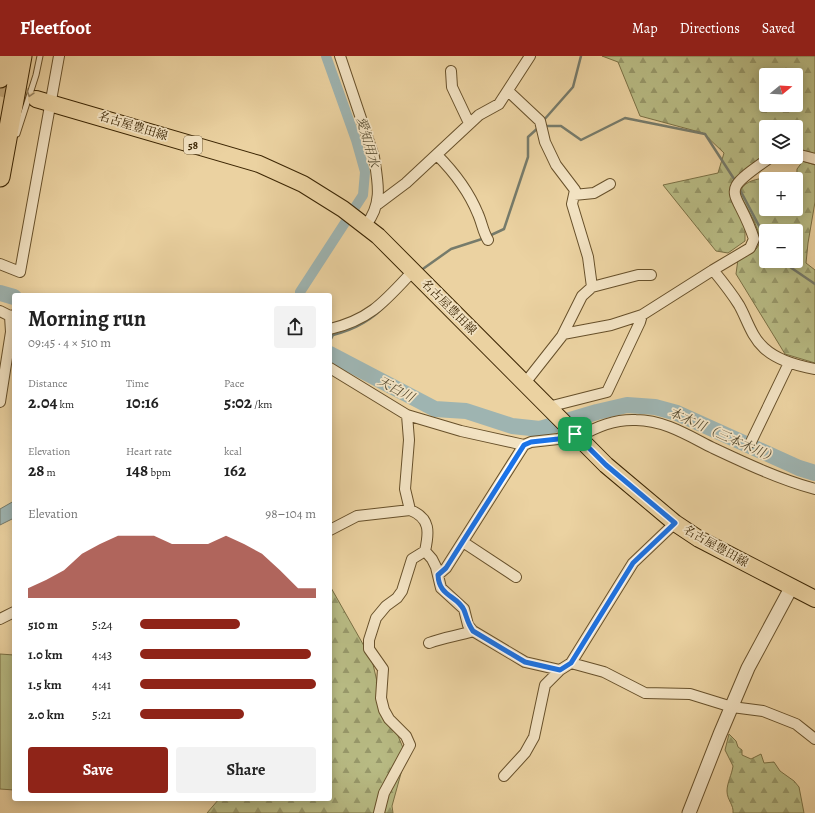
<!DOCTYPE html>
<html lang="en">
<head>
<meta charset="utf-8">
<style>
  body { margin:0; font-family:Alegreya,"Noto Serif JP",serif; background:#f2f2f2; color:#222; height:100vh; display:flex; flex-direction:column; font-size:15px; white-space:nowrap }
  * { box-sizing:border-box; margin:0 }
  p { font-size:13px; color:#767676 }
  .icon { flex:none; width:22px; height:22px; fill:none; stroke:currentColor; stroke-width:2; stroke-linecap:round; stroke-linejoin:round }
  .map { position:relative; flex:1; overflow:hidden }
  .drawer { position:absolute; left:12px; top:237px; width:320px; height:508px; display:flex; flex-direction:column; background:#fff; border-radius:4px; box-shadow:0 2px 10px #0003 }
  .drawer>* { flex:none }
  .needle { width:26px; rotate:72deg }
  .buttons { position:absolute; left:759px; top:12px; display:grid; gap:8px }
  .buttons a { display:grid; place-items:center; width:44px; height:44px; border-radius:4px; background:#fff; box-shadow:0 2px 10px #0003; font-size:20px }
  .pin { position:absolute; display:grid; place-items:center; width:34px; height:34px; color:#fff; margin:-17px; border-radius:8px; box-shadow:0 2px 6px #0006 }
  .round { display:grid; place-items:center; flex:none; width:42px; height:42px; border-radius:4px; background:#f2f2f2 }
  .headline { display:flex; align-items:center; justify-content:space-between; height:68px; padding:0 16px }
  h1 { font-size:22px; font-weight:700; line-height:30px }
  .metrics { display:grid; grid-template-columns:repeat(3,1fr); gap:6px; height:68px; padding:4px 16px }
  .metrics div { display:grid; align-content:center }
  .metrics b { font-size:17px; font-weight:700 }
  .metrics small { font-size:11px; font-weight:400 }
  .metrics p { font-size:11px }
  .chart { height:112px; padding:8px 16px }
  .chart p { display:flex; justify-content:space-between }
  .chart svg { width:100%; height:72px; margin-top:4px; fill:#8f2418; opacity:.7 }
  .action { display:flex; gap:8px; margin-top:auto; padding:8px 16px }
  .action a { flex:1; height:46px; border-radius:4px; background:#8f2418; color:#fff; font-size:16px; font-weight:700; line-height:46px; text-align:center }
  .action a+a { background:#f2f2f2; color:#222 }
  ul { padding:0 16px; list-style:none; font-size:13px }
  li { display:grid; grid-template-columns:64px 48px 1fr; align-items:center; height:30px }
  li i { height:10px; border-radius:5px; background:#8f2418 }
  header { display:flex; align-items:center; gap:24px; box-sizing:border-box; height:56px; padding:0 20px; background:#8f2418; color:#fff }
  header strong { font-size:19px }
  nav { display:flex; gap:22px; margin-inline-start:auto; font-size:14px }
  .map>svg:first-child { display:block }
  .forest { fill:url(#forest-firs); stroke:#7a7044; fill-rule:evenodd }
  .green { fill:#b8bb84; stroke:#7a7044 }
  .water { fill:#9eb4b1; stroke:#767b6b }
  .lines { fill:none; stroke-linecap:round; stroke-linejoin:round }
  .stream { stroke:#767b6b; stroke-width:2.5 }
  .canal { stroke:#9eb4b1; stroke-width:10 }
  .river { stroke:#9eb4b1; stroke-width:16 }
  .primary-tunnel { stroke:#c8af81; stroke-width:16; stroke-dasharray:16 8; stroke-linecap:butt }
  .service-casing { stroke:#67502a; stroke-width:7 }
  .minor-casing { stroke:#67502a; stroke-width:12 }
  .tertiary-casing { stroke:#67502a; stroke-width:15 }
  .primary-casing { stroke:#3b2503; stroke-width:18 }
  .motorway-casing { stroke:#3b2503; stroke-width:21 }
  .service { stroke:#f2e2c2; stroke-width:5 }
  .minor { stroke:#f2e2c2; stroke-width:10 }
  .tertiary { stroke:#f2e2c2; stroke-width:13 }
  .primary { stroke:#ebd2a1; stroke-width:16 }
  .motorway { stroke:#ebd2a1; stroke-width:19 }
  .oneway { stroke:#968462 }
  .route-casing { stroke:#fff; stroke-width:8 }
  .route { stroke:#1a73e8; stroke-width:5 }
  .labels { text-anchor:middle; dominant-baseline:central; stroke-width:3.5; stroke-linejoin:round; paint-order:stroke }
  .shield { fill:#f2e2c2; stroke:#725e3c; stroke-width:1 }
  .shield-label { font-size:11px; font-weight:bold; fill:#3b2503 }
  .street-label { font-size:12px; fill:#3b2503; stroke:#f2e2c2 }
  .water-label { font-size:13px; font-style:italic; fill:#54492e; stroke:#f2e2c2 }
</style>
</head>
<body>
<header>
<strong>Fleetfoot</strong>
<nav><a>Map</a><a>Directions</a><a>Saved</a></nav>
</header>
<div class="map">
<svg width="815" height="757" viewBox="0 0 815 757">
  <defs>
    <pattern id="forest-firs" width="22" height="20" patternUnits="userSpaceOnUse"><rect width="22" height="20" fill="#b8bb84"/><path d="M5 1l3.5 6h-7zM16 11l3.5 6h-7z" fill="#97986a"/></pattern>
  </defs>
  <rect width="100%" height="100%" fill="#ebd2a1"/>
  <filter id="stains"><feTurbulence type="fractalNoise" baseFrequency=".005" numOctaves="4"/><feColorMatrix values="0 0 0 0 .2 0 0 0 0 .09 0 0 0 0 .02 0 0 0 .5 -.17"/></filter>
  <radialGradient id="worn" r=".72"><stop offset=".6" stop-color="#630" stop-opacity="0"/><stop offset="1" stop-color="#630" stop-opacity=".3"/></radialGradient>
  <path class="forest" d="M 602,0 L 815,0 L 815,98 L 796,94 L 796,71 L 766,71 L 766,101 L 733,129 L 745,170 L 745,185 L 728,197 L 716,195 L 663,129 L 718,117 L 724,97 L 703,77 L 640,60 L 618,6 ZM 766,19 L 796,19 L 796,49 L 766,49 Z
    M 803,105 L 815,109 L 815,146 L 808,187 L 806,207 L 815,214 L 815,307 L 785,298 L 736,218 L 738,203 C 743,201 751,198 755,194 C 769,183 745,150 739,137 C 744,126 752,124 764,122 L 766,125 L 766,153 L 796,153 L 797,113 ZM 766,175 L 796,175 L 796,205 L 766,205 Z
    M 330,530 L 372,604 L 379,634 L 406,699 L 392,750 L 393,757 L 207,757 L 219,743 L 330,743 Z
    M 729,678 L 736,685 L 738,691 L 742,694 L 742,699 L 751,703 L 761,698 L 764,707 L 774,706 L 780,715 L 794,725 L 799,731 L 804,757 L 733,757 C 734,749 727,744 727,735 C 727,727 732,718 733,710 L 725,694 Z"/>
  <path class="green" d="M 0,598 L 14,599 L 14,734 L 0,733 Z"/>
  <path class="water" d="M 14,445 L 14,462 L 0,469 L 0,453 Z"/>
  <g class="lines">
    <path class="stream" d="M 543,65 L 573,31 L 581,0
      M 544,70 L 561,70 L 581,84 L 625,62 L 705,78 L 736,126
      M 739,132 L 766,183
      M 489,180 L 504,173 L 528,101 L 528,81 L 539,71
      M 784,205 L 790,211 L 815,228
      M 420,215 L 451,193 L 485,182
      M 330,285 L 333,279 C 354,274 373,263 387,248"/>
    <path class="canal" d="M 300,236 L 363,139 L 365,116 L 356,84 L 326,0"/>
    <path class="river" d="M 0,237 L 14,241
      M 330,298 L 435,353 L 466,355 L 512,370 L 540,373 L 597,356 L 627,349 L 655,351 L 677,357 L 799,412 L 815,417"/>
    <path class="primary-tunnel" d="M 0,32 L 36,43"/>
    <g class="service-casing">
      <path id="service" d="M 17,78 L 36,19 L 40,0"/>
    </g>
    <g class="minor-casing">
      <path id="minor" d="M 340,0 L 374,101 C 378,127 383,147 366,169
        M 451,15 L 452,31 L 469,67
        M 508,35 L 540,65 L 545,86 L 556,109 L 575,134 L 572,148 L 588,201 L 592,231 L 582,240 L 562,280 L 525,327
        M 796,98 L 815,103
        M 437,99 C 454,116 469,136 478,158 C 482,167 483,176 488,184
        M 574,139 L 594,137 L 610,128
        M 379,146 L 378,148 L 406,127 L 479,59 L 499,48 L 530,0
        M 0,208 L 20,216 L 59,0
        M 713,214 C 722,225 731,236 739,249 C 747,263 751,280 764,292 C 777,304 798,310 815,313
        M 592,231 L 638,219 L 651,219
        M 0,255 L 10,260 L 14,259
        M 330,273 C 371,263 385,245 413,215
        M 563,278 L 611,269 L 642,259 L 713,214 L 750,192 L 754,183 C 737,130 714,140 771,101
        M 330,312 L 407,359 L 461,375 L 524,389
        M 0,346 L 11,276 L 10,260
        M 548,351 L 607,336 L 640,266 L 642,259
        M 407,359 L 409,384 L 405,433 L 410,454
        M 579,381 C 597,370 615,363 636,364 C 664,364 689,380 713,392 C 747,408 779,423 815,433
        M 751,386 L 789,307
        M 330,474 L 357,460 L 410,454 C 431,462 429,477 425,495 L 412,503 L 402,535 L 397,542 L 386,550 L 376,562 L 369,584 L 369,593 L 383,613 L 381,642 L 384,654 L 389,663 L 406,680 L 410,689 L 384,737 L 379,757
        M 463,486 L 516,521
        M 425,495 L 432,503 L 436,511 L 441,532 L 464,553 L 468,569 L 473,575 L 525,606 L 560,614
        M 438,519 L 446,512 L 524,389 L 531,386 L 558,383 L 575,377
        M 0,563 L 14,556
        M 429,587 C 444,581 458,580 473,575
        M 571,607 L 604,616 L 645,637 L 690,638 L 732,651 L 763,655 L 796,668 L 815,683
        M 504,720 L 525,697 L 534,681 L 545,629 L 560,614 L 571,607 L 633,507 L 675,467"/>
    </g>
    <g class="tertiary-casing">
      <path id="tertiary" d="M 689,757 L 720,678 L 748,612 L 791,532"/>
    </g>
    <g class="primary-casing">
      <path id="primary" d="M 36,43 L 259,108 L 303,128 L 343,153 L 378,180 L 606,409 L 675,467 L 699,483 L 815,543"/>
    </g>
    <g class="motorway-casing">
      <path id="motorway" d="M 0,22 L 4,0
        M 0,121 L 22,0"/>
    </g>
    <use href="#service" class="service"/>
    <use href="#minor" class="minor"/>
    <use href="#tertiary" class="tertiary"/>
    <use href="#primary" class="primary"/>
    <use href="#motorway" class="motorway"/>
  </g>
  <defs><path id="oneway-chevron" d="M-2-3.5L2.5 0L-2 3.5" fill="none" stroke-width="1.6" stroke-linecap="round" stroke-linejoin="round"/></defs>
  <use class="oneway" href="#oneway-chevron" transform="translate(30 38) rotate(108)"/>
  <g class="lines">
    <g class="route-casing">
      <path id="route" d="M 575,378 L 606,409 L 675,467 L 633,507 L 571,607 L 560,614 L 525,606 L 473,575 C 468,568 467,562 464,554 C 457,539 439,541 438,519 L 446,512 L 524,389 L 531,386 L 558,383 Z"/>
    </g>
    <use href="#route" class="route"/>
  </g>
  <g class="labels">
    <rect class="shield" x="184" y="80" width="18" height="18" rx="3"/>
    <g class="shield-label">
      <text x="193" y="89">58</text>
    </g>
    <g class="street-label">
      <text transform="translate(133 70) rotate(17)">名古屋豊田線</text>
      <text transform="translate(449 251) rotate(45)">名古屋豊田線</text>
      <text transform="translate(716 490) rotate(29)">名古屋豊田線</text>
    </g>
    <g class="water-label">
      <text transform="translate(368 86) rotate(74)">愛知用水</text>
      <text transform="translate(396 333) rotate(28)">天白川</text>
      <text transform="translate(723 379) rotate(24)">本木川（三本木川）</text>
    </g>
  </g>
  <rect width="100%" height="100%" filter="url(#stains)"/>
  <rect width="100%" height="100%" fill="url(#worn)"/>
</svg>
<div class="buttons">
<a><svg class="needle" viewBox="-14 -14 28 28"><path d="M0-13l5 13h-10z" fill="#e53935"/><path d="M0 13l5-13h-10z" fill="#767676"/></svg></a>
<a><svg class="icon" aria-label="layers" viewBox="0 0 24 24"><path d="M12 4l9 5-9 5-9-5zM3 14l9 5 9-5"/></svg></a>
<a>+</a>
<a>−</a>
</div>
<div class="pin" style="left:575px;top:378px;background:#1e9e55"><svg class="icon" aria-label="arrive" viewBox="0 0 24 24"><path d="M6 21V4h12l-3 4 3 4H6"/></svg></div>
<section class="drawer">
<div class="headline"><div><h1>Morning run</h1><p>09:45 · 4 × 510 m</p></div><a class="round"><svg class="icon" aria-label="share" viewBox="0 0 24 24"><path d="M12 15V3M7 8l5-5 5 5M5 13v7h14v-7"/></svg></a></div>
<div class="metrics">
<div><p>Distance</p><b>2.04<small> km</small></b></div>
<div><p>Time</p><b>10:16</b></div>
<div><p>Pace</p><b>5:02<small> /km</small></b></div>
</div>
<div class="metrics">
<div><p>Elevation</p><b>28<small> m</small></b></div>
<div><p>Heart rate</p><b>148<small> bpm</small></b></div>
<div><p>kcal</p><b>162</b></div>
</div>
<div class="chart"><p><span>Elevation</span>98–104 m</p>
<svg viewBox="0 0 160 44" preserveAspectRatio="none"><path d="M0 44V38L10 33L20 27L30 17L40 11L50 6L60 6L70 6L80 11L90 11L100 11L110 6L120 11L130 17L140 27L150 38L160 38V44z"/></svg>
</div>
<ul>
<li><b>510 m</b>5:24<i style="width:57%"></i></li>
<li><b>1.0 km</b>4:43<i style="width:97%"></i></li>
<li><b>1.5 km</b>4:41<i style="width:100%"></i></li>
<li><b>2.0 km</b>5:21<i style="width:59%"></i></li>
</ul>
<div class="action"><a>Save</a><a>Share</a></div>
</section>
</div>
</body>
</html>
